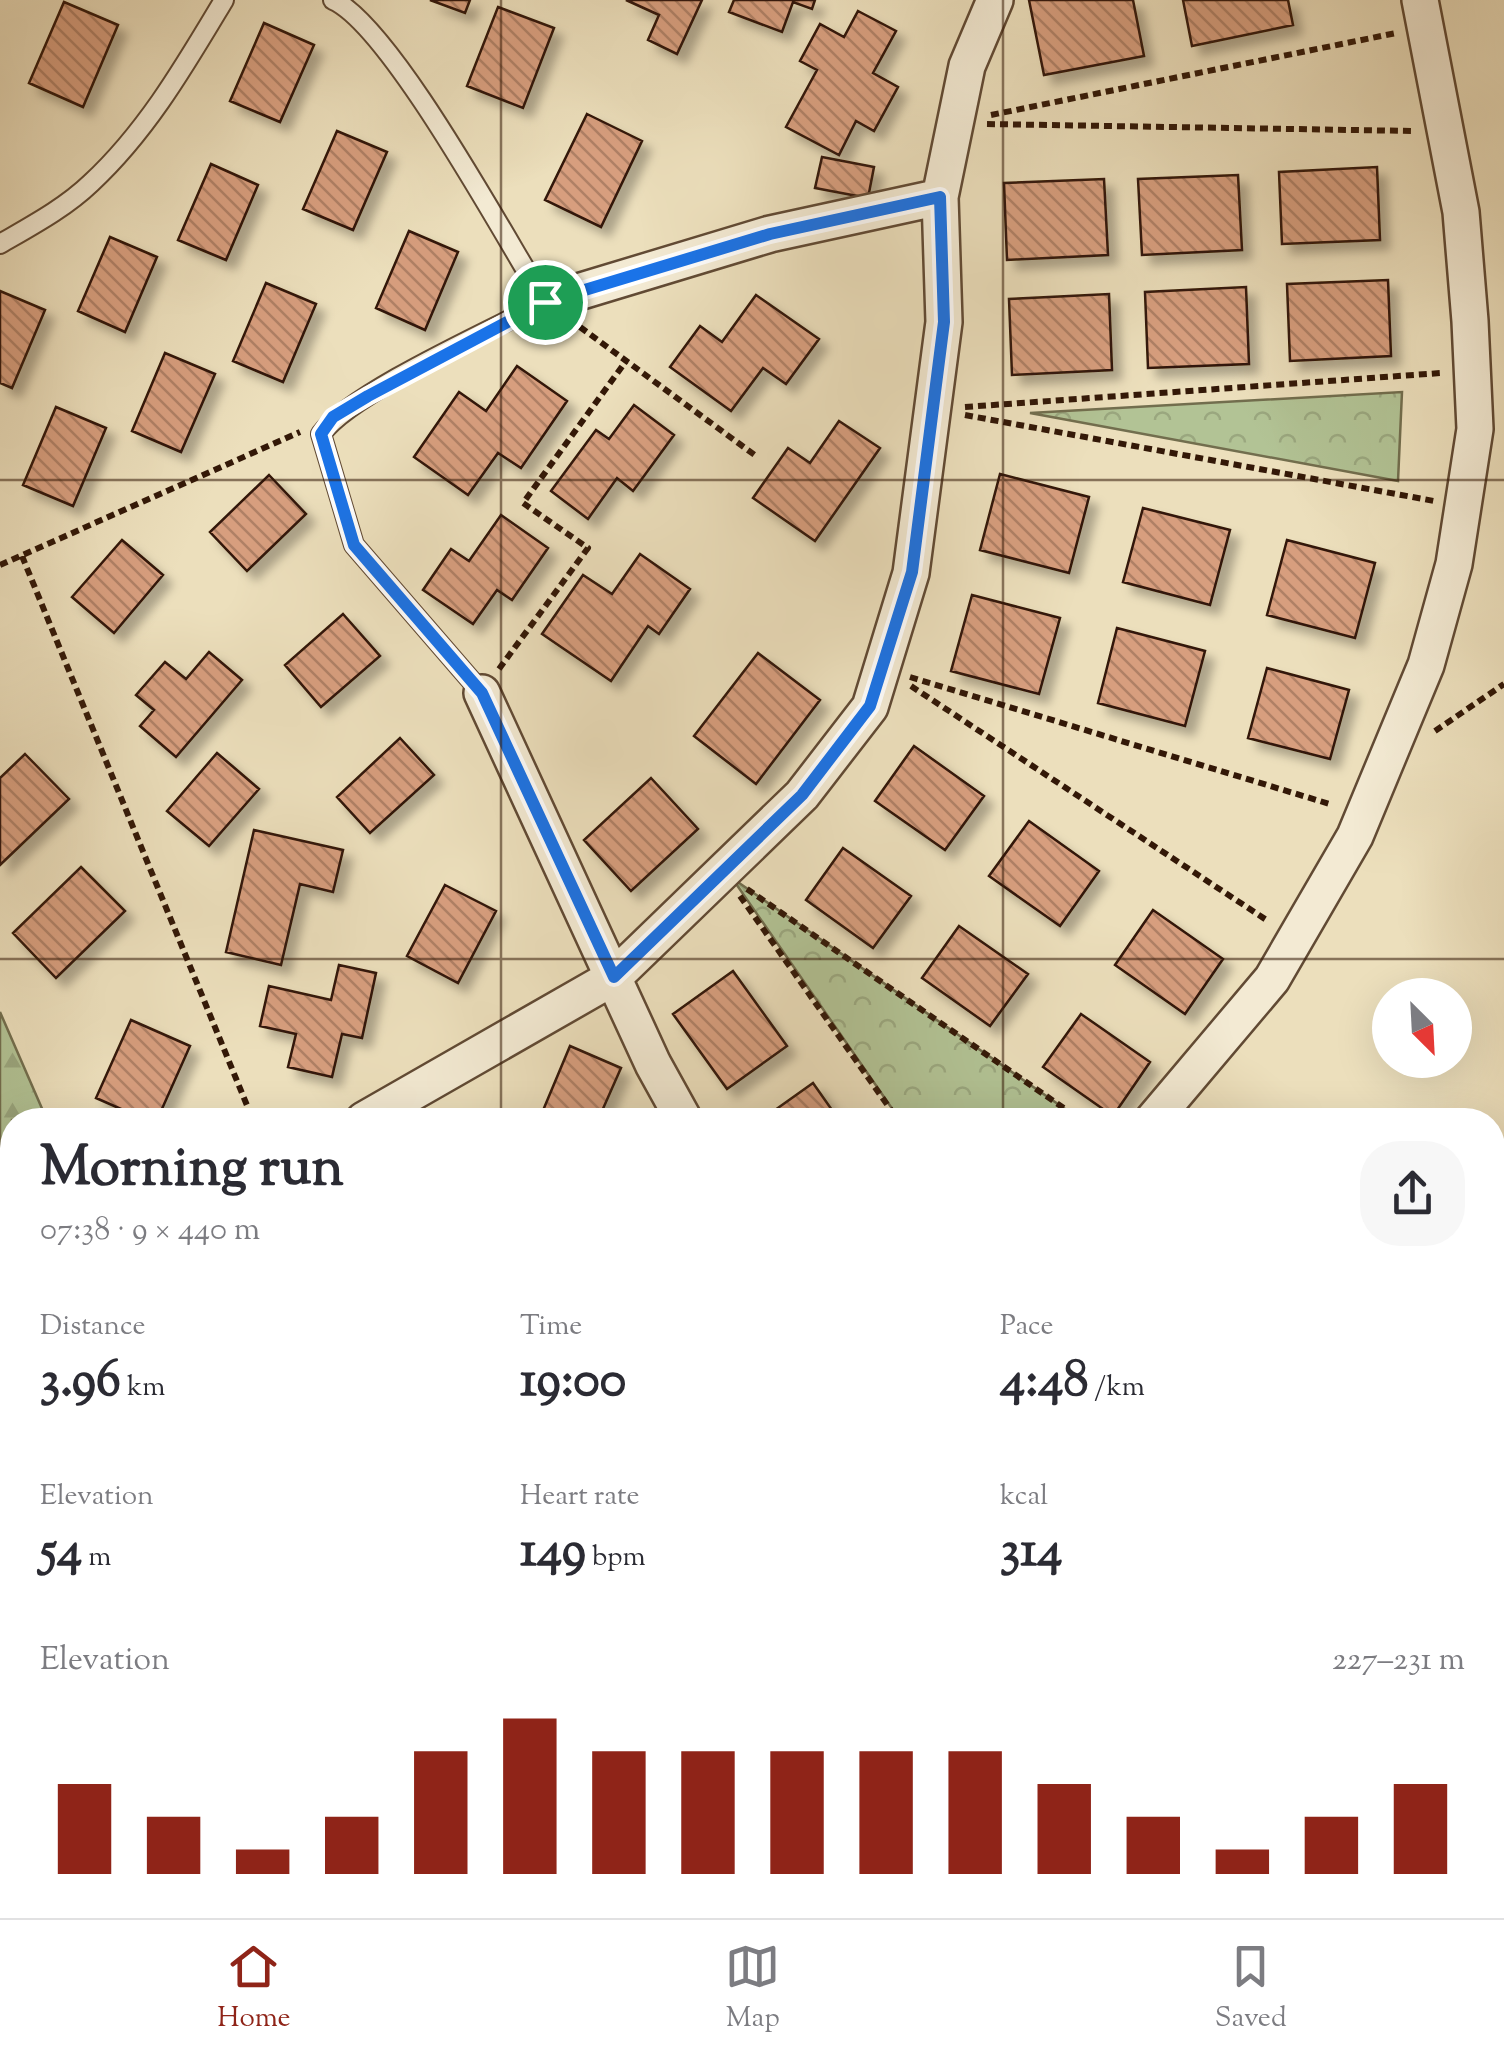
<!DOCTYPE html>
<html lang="en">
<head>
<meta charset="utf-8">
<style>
  body { margin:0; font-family:"Sorts Mill Goudy",serif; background:#f7f7f7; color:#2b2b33; height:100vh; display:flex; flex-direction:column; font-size:38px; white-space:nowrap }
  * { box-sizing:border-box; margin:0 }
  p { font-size:32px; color:#7c7c81 }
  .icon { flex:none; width:55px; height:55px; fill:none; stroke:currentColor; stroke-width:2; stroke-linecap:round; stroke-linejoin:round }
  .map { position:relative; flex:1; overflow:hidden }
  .sheet { position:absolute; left:0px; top:1108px; width:1505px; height:812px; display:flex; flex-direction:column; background:#fff; border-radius:40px 40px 0 0; box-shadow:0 10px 40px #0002 }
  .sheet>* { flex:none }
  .needle { width:65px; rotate:156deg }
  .controls { position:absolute; left:1372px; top:978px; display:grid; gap:20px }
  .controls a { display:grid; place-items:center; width:100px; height:100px; border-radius:50%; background:#fff; box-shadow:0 10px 40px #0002; font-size:50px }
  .pin { position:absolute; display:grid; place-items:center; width:85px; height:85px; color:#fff; margin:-42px; border:5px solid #fff; border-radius:50%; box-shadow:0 2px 10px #0007 }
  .round { display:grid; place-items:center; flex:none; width:105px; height:105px; border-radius:40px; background:#f7f7f7 }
  .summary { display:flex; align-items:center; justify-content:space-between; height:170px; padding:0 40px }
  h1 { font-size:55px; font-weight:700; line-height:75px }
  .metrics { display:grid; grid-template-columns:repeat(3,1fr); gap:15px; height:170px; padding:10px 40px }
  .metrics div { display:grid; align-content:center }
  .metrics b { font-size:50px; font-weight:700 }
  .metrics small { font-size:28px; font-weight:400 }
  .metrics p { font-size:28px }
  .chart { height:280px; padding:20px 40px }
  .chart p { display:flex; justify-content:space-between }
  .chart svg { width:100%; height:180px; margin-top:10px; stroke:#8f2418; stroke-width:6 }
  .tab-bar { display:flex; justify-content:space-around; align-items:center; height:140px; border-top:2px solid #e1e1e2; background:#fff; font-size:28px; color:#7c7c81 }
  .tab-bar a { display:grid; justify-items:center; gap:5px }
  .tab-bar .active { color:#8f2418 }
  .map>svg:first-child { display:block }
  .forest { fill:url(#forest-firs); stroke:#726e4e; stroke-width:2.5 }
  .park { fill:url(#park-crowns); stroke:#726e4e; stroke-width:2.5 }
  .building { fill:url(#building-back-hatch); stroke:#331807; stroke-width:2.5; filter:url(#shadow) }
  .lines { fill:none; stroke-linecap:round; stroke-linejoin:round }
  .service-casing { stroke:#614a34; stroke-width:22 }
  .minor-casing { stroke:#614a34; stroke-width:40 }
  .path { stroke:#331807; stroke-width:6; stroke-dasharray:8 5; stroke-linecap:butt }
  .service { stroke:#f3ead3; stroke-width:18 }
  .minor { stroke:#f3ead3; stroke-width:35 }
  .route-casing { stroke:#fff; stroke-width:20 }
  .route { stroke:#1a73e8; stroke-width:12 }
  .grid { fill:none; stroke:#331807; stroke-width:2.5; stroke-opacity:0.55 }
</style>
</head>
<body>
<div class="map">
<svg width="1504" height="1918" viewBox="0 0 1504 1918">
  <defs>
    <pattern id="forest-firs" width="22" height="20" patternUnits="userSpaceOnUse" patternTransform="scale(2.5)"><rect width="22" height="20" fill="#b2c395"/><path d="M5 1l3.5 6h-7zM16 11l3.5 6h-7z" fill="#9aa77f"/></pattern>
    <pattern id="park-crowns" width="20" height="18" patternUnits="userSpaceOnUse" patternTransform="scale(2.5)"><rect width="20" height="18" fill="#b2c395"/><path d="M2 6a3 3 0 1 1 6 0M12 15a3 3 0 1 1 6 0" fill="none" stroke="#9aa77f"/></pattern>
    <pattern id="building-back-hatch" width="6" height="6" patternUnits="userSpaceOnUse" patternTransform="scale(2.5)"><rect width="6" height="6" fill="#d79e7e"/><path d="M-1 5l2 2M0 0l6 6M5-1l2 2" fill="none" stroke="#af8065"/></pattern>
    <filter id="shadow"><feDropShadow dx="9" dy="9" stdDeviation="5" flood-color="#0004"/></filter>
  </defs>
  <rect width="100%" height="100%" fill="#ecdfbc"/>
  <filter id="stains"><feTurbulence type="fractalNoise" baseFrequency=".002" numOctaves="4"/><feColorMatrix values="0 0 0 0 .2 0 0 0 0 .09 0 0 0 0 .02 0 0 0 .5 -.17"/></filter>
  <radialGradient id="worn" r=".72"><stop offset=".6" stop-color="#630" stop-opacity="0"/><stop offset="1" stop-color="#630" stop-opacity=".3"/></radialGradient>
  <path class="forest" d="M 0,1012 L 47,1120 L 12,1120 L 12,1271 L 0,1278 Z
    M 1504,1752 L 1504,1918 L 1377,1918 L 1366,1909 L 1311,1914 L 1282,1911 L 1285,1908 L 1492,1908 L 1493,1759 Z"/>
  <path class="park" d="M 1402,392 L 1398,481 L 1030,413 Z
    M 732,878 L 1081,1120 L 900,1120 Z"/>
  <path class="building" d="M 430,0 L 470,0 L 465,13 Z
    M 626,0 L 702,0 L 677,54 L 648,40 L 659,15 Z
    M 734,0 L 815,0 L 812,9 L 793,2 L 782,32 L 729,12 Z
    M 1029,0 L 1133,0 L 1144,56 L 1044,75 Z
    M 1183,0 L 1288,0 L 1293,25 L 1192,46 Z
    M 64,2 L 118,25 L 83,107 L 29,83 Z
    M 498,7 L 554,28 L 523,108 L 467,86 Z
    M 858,11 L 896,31 L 873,73 L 898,87 L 874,131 L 856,121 L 839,155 L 786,127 L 817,70 L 800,61 L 820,24 L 844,37 Z
    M 264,23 L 314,45 L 280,122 L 230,101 Z
    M 587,114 L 642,141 L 601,227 L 545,200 Z
    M 337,131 L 387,152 L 353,230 L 303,209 Z
    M 822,157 L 874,167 L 868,198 L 815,188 Z
    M 211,164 L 258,185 L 226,260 L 178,240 Z
    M 1377,167 L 1380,240 L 1282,244 L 1279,172 Z
    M 1238,175 L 1242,250 L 1142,255 L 1138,179 Z
    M 1104,179 L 1108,255 L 1007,260 L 1004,183 Z
    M 409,231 L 458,252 L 425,330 L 376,308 Z
    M 110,237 L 157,257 L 125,332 L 78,311 Z
    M 1388,280 L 1391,356 L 1290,361 L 1287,284 Z
    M 266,283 L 316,304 L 283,382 L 233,361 Z
    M 1246,287 L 1249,364 L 1148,368 L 1145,292 Z
    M 0,291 L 45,310 L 12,388 L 0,383 Z
    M 1109,294 L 1112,370 L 1012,375 L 1009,299 Z
    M 756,295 L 819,339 L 786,384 L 763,368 L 731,411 L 670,367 L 700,326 L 722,342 Z
    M 165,353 L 215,374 L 181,452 L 132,431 Z
    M 517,366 L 567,401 L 521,468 L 498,453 L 468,495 L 414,457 L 459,392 L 486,411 Z
    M 634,405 L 674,435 L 633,491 L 617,478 L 588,519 L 551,491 L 596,430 L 609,439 Z
    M 56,407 L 106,428 L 73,506 L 23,485 Z
    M 839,421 L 880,448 L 815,541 L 753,498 L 788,448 L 810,463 Z
    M 1000,474 L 1089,497 L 1069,573 L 980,550 Z
    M 269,475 L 306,514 L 247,571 L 210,532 Z
    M 1143,508 L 1230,530 L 1210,605 L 1123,582 Z
    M 501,515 L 548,548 L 512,600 L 497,590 L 473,624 L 423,590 L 451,549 L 469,561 Z
    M 122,540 L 163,575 L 114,633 L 72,597 Z
    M 1287,540 L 1375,563 L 1355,638 L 1267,615 Z
    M 640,554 L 690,589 L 659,634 L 648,626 L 611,681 L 542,634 L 583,575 L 612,594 Z
    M 972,595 L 1060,618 L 1039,694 L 951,671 Z
    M 343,614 L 380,656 L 321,707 L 285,665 Z
    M 1117,628 L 1205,651 L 1185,726 L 1098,703 Z
    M 209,652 L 242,680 L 176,757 L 140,726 L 154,710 L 136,695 L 165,662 L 186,679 Z
    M 758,653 L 820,700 L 756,784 L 694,736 Z
    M 1267,668 L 1349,690 L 1330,759 L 1248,738 Z
    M 400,738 L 434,775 L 370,833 L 337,797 Z
    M 914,746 L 984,796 L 945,850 L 875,801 Z
    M 217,753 L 259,789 L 209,846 L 167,811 Z
    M 25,754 L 69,799 L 0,865 L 0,778 Z
    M 651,778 L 698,829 L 631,891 L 584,840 Z
    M 1029,821 L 1099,871 L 1060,926 L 989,876 Z
    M 254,830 L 343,850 L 333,892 L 300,884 L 281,965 L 226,952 Z
    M 843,848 L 911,896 L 873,948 L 806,900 Z
    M 81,867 L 125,911 L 56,978 L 13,933 Z
    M 445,885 L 496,911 L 458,983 L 407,956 Z
    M 1153,910 L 1223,959 L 1185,1014 L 1115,965 Z
    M 959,926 L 1028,974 L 990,1026 L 922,978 Z
    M 339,965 L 376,973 L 362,1038 L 342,1034 L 332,1077 L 288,1067 L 296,1034 L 260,1026 L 269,986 L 331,1000 Z
    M 733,971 L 787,1046 L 727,1089 L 673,1014 Z
    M 1081,1014 L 1150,1062 L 1113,1116 L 1043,1067 Z
    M 131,1020 L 190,1046 L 157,1120 L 146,1120 L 96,1098 Z
    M 570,1046 L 621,1068 L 598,1120 L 539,1120 Z
    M 813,1083 L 839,1120 L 761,1120 Z
    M 0,1514 L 12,1520 L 12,1650 L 3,1645 L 11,1628 L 0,1623 Z
    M 221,1908 L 307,1908 L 311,1913 L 318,1908 L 386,1908 L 394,1918 L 229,1918 Z"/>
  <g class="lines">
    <g class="service-casing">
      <path id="service" d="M 333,0 C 391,26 505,238 545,302 C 492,330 352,392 321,434 L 354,545 L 482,693
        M 0,244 C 31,226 65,208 91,183 C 147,131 185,65 224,0
        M 1492,1709 L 1504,1701
        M 188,1908 L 195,1918
        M 456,1908 L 463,1918
        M 1060,1908 L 1069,1918
        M 1206,1918 L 1221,1908"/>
    </g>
    <g class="minor-casing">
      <path id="minor" d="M 545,302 L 770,234 L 940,197
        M 482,693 L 653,1064 L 684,1120
        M 364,1120 L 614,977 L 802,795 L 870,707 L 911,573 L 944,322 L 940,197 L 967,66 L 995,0
        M 1153,1120 L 1272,979 L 1355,836 L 1426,665 L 1454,564 L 1475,429 L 1470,321 L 1461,212 L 1420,0
        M 0,1307 L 12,1301
        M 0,1692 L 12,1710"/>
    </g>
    <path class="path" d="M 991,115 L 1396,33
      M 987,124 L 1414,131
      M 580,327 L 756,456
      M 965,407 L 1441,373
      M 965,415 L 1434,501
      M 22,556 L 253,1120
      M 0,565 L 300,432
      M 499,669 L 588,548 L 523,503 L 626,361
      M 910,677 L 1333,805
      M 911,686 L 1268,921
      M 1435,731 L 1504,684
      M 747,889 L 1081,1120
      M 740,896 L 898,1120
      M 1492,1889 L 1504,1885
      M 1352,1918 L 1373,1908"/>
    <use href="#service" class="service"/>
    <use href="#minor" class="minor"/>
  </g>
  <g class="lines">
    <g class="route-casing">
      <path id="route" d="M 940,197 L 944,322 L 912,572 L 870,706 L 802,795 L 614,977 L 482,693 L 354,545 L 321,434 L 333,417 L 368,396 L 545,302 L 770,234 Z"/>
    </g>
    <use href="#route" class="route"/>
  </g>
  <path class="grid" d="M 501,0 L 501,1120M 1003,0 L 1003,1120M 0,480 L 1504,480M 0,959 L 1504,959M 0,1439 L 12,1439M 1492,1439 L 1504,1439M 501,1908 L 501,1918M 1003,1908 L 1003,1918"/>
  <rect width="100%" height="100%" filter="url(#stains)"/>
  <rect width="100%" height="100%" fill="url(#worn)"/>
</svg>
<div class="controls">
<a><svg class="needle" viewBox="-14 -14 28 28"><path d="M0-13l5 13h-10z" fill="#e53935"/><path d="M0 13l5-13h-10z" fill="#7c7c81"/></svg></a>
</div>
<div class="pin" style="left:545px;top:302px;background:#1e9e55"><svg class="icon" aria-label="arrive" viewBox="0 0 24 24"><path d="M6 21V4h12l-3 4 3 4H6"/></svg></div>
<section class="sheet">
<div class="summary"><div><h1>Morning run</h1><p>07:38 · 9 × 440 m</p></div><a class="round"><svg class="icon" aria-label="share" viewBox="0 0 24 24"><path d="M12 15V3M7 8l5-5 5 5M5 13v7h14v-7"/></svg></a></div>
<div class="metrics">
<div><p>Distance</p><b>3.96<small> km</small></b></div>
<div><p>Time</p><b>19:00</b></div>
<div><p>Pace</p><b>4:48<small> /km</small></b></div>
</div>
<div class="metrics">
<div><p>Elevation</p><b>54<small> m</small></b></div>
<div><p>Heart rate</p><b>149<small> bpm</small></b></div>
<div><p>kcal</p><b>314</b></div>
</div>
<div class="chart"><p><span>Elevation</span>227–231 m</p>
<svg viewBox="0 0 160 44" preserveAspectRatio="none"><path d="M5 44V22M15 44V30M25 44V38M35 44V30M45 44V14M55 44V6M65 44V14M75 44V14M85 44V14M95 44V14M105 44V14M115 44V22M125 44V30M135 44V38M145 44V30M155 44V22"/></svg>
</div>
</section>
</div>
<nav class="tab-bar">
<a class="active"><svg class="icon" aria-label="home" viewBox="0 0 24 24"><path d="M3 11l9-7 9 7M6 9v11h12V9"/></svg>Home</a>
<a><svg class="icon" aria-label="map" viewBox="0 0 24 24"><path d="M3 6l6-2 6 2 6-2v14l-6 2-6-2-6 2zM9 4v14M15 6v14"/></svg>Map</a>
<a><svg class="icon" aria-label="saved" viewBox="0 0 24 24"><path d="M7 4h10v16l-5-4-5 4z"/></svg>Saved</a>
</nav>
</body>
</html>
